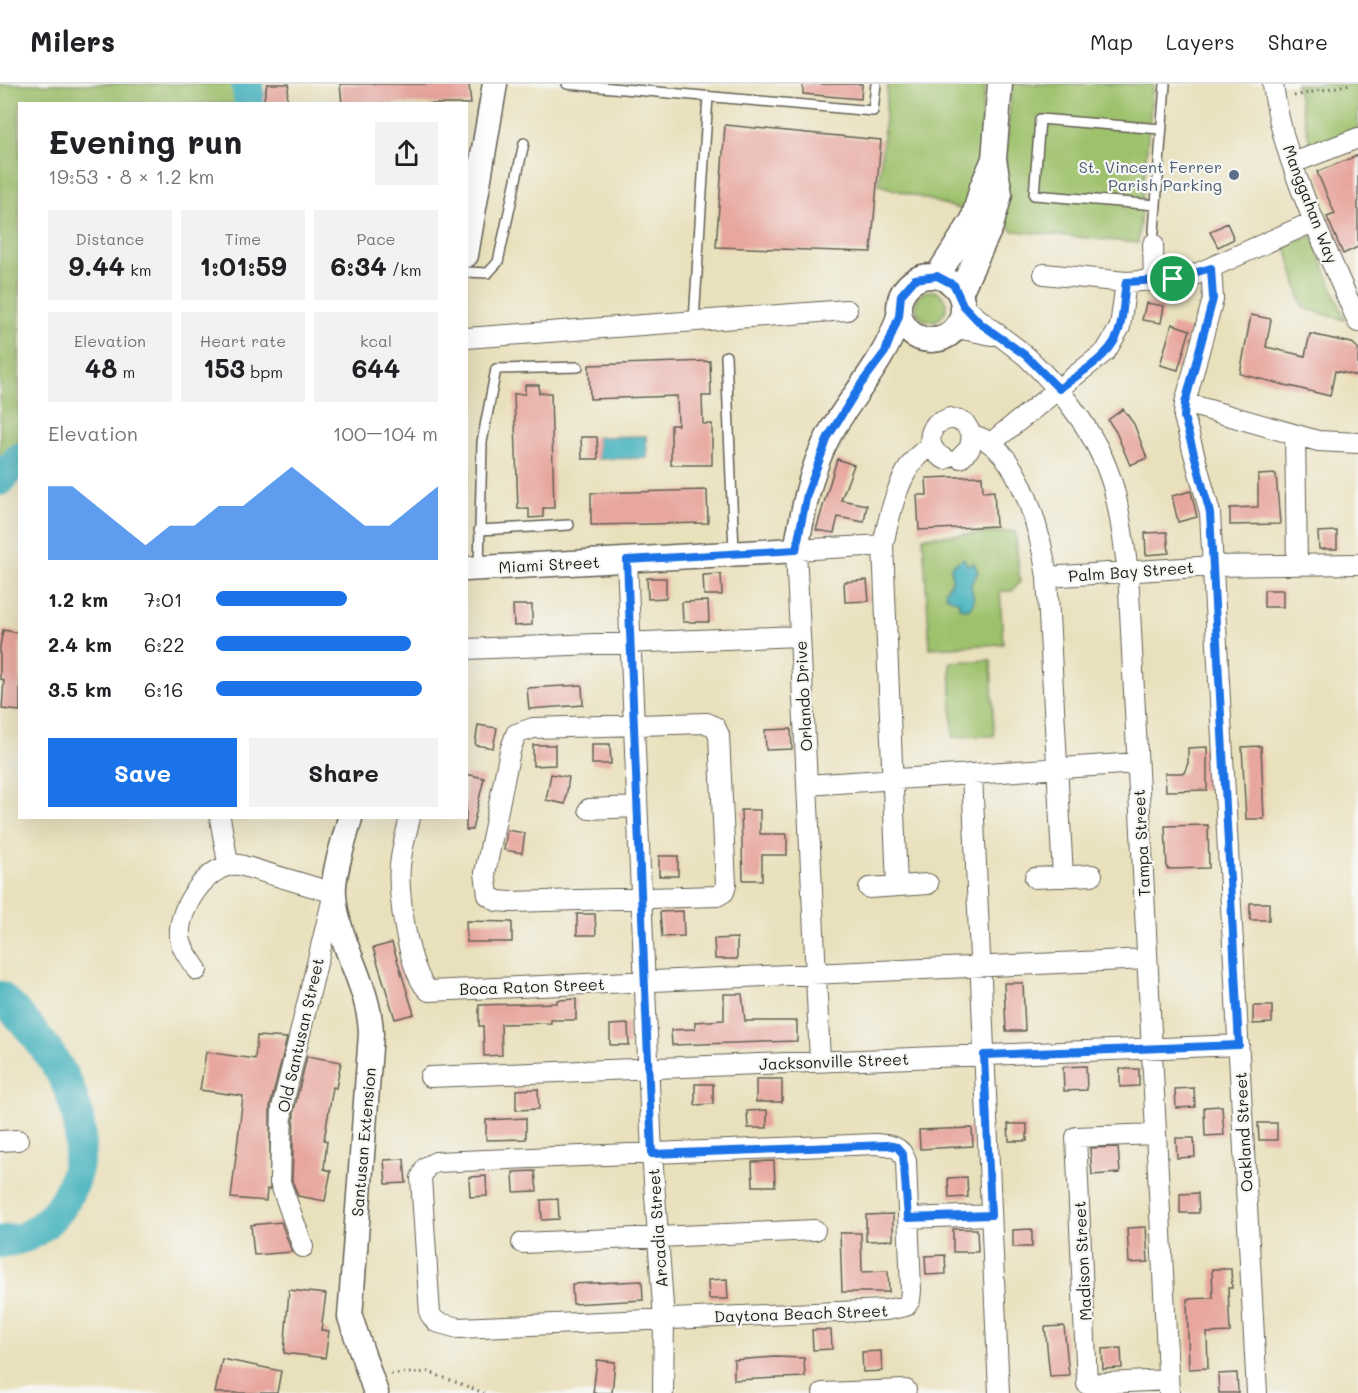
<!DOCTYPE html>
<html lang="en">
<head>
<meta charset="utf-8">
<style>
  body { margin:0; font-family:Mali,sans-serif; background:#f2f2f2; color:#202124; height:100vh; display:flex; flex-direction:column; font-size:22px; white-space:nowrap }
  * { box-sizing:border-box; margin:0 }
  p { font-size:20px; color:#757577 }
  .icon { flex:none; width:33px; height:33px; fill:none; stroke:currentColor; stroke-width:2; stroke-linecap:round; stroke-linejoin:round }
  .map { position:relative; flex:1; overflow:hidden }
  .panel { position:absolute; left:18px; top:18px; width:450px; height:717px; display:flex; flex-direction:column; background:#fff; border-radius:0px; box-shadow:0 6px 24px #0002 }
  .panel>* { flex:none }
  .pin { position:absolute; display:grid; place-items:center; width:51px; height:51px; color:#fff; margin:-26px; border:3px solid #fff; border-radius:50%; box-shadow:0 2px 6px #0007 }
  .round { display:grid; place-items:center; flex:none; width:63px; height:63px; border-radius:0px; background:#f2f2f2 }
  .headline { display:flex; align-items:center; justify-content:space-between; height:102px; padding:0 30px }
  h1 { font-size:33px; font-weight:800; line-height:45px }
  .stats { display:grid; grid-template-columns:repeat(3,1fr); gap:9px; height:102px; padding:6px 30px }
  .stats div { display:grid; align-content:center; border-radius:0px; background:#f2f2f2; text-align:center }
  .stats b { font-size:26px; font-weight:800 }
  .stats small { font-size:16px; font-weight:400 }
  .stats p { font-size:16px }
  .chart { height:168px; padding:12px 30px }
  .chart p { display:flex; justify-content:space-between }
  .chart svg { width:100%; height:108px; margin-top:6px; fill:#1a73e8; opacity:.7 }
  .cta { display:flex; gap:12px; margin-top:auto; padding:12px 30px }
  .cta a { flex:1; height:69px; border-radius:0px; background:#1a73e8; color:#fff; font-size:24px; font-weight:800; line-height:69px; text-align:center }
  .cta a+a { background:#f2f2f2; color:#202124 }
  ul { padding:0 30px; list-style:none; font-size:20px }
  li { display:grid; grid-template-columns:96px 72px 1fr; align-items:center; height:45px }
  li i { height:15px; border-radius:8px; background:#1a73e8 }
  header { display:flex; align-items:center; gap:36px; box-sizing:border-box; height:84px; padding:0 30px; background:#fff; border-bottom:2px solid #e0e0e0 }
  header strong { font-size:28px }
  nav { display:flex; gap:33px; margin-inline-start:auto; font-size:21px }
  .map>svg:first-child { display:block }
  .green { fill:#9ec16c; stroke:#5d6e44; stroke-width:1.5 }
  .water { fill:#41b0bc; stroke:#2e666c; stroke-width:1.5 }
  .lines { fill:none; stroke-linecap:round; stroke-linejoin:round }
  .river { stroke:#41b0bc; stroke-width:32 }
  .building { fill:#e7a69e }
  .service-casing { stroke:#646154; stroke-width:12 }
  .minor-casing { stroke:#646154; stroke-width:22 }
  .tertiary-casing { stroke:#646154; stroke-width:27 }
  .path { stroke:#646154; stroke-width:3; stroke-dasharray:1.5 4.5; stroke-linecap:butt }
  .service { stroke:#fff; stroke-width:9 }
  .minor { stroke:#fff; stroke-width:20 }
  .tertiary { stroke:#fff; stroke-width:24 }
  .route-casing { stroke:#fff; stroke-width:12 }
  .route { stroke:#1a73e8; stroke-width:8 }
  .service-dot { fill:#5c6f8a; stroke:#f6f6f2; stroke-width:2 }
  .labels { text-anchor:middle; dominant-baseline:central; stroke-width:4.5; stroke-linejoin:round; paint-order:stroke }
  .service-label { font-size:16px; fill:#4e5e75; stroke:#f6f6f2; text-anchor:end }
  .street-label { font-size:16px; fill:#1c1c1c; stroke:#f6f6f2 }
</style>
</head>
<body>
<header>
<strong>Milers</strong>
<nav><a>Map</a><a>Layers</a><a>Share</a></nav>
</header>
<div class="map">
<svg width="1358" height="1309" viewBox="0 0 1358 1309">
  <rect width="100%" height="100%" fill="#f6f6f2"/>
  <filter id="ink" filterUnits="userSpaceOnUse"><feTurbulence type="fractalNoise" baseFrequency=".0167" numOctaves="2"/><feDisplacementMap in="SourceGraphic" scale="12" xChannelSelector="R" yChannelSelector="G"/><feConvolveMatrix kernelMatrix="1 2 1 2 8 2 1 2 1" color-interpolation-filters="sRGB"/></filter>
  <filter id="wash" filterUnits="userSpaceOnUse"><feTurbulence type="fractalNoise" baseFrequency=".008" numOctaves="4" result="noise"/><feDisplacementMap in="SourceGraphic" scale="24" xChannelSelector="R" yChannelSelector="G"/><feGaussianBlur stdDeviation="1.35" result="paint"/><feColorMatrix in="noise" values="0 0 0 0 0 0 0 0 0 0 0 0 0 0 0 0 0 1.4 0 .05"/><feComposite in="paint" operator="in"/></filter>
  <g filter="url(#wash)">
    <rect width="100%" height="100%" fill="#e9e0bc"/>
    <path class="green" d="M 0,0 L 247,0 L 250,19 L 20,20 L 19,372 L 0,396 Z
      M 888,0 L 985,0 L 977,95 L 971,101 L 963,126 L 879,101 Z
      M 1012,0 L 1153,0 L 1138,159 L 1014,147 L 1000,137 Z
      M 1296,0 L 1358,0 L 1358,44 L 1311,63 Z
      M 1312,151 L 1345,236 L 1303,224 L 1286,163 Z
      M916 222a15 15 0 1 1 30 0a15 15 0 1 1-30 0Z
      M 1015,447 L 1020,498 L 1012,507 L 1000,507 L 1003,560 L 930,564 L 923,453 Z
      M 991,576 L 994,652 L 953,653 L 950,578 Z"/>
    <path class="water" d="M 646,352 L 647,374 L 598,375 L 597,353 Z
      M 964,474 L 967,481 L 974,479 L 978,488 L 971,500 C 971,511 979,516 968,525 L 959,524 L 959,518 L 946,512 L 945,507 L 952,496 L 951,482 Z"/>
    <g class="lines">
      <path class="river" d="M 247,0 L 250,20
        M 0,396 L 20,374
        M 0,913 C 26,936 61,980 72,1013 C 91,1065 76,1125 27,1152 C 19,1156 8,1156 0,1158"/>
    </g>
    <g id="blocks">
      <path class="building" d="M 267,0 L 289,0 L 286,20 L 263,20 Z
        M 340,0 L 469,0 L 471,20 L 342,20 Z
        M 803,0 L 862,0 L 861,15 L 803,10 Z
        M 725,41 L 881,56 L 871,168 L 716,163 Z
        M 1358,71 L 1358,163 L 1343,170 L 1327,133 L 1335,130 L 1317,88 Z
        M 1227,139 L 1234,155 L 1218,163 L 1210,148 Z
        M 1146,219 L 1164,222 L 1161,239 L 1142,236 Z
        M 1251,231 L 1271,235 L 1266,263 L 1305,272 L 1310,250 L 1352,259 L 1358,264 L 1358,292 L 1335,287 L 1330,312 L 1240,290 Z
        M 1172,240 L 1190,246 L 1178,286 L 1160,281 Z
        M 710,277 L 711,312 L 702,312 L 703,340 L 712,340 L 712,381 L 671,381 L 671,341 L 678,341 L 677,312 L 590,315 L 589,281 Z
        M 525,301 L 539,301 L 539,309 L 551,309 L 554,424 L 543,424 L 543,433 L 529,434 L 529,425 L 518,425 L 514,310 L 525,310 Z
        M 1123,325 L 1134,340 L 1147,374 L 1130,381 L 1116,348 L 1108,336 Z
        M 581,353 L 597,353 L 598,375 L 582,375 Z
        M 837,375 L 854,381 L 841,416 L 867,421 L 864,438 L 838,433 L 834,449 L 816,446 Z
        M 1276,390 L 1280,440 L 1230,441 L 1230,424 L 1258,423 L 1258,391 Z
        M 982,392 L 983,408 L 994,407 L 996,442 L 919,446 L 917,411 L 927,411 L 926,394 Z
        M 707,406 L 708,439 L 591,441 L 591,409 Z
        M 1191,407 L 1197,433 L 1178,438 L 1172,412 Z
        M 1337,447 L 1337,465 L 1319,465 L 1318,448 Z
        M 1167,448 L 1169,469 L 1146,471 L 1145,449 Z
        M 721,490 L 722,511 L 704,511 L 703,491 Z
        M 647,494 L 666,494 L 666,514 L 648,515 Z
        M 867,496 L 869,517 L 845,518 L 844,498 Z
        M 1264,506 L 1283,506 L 1283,523 L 1264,523 Z
        M 708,517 L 709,538 L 683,538 L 682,518 Z
        M 513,521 L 532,521 L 532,541 L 514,542 Z
        M 3,546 L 20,549 L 20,627 L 2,625 L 4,596 L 0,595 L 0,562 Z
        M 582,601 L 583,621 L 529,625 L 527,604 Z
        M 478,641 L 497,644 L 493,664 L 475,661 Z
        M 791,645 L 792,665 L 766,666 L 765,646 Z
        M 592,660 L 610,660 L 611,680 L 592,680 Z
        M 533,661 L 555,661 L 555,681 L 533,682 Z
        M 1261,662 L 1264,735 L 1246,735 L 1242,663 Z
        M 1207,663 L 1207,706 L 1166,707 L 1165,689 L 1184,689 L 1188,679 L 1188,664 Z
        M 466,690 L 484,694 L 472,746 L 466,746 Z
        M 551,690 L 569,693 L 565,720 L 546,716 Z
        M 741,726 L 760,726 L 760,750 L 787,750 L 787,771 L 762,771 L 762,796 L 743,796 Z
        M 1208,741 L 1209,784 L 1167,785 L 1165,742 Z
        M 507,746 L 525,749 L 522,769 L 504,766 Z
        M 659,772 L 678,772 L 678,792 L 659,792 Z
        M 1250,819 L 1269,819 L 1269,836 L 1250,836 Z
        M 683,827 L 684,852 L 662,853 L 660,828 Z
        M 577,830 L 595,830 L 596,851 L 577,851 Z
        M 466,837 L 512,838 L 512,858 L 467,858 Z
        M 737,854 L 737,875 L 715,875 L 714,855 Z
        M 392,859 L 414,930 L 395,935 L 373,864 Z
        M 1004,899 L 1023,899 L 1025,947 L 1006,947 Z
        M 724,910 L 742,910 L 745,937 L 797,937 L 797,957 L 672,961 L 671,946 L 695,945 L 695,938 L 724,936 Z
        M 576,915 L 576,936 L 551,936 L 551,939 L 501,940 L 502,971 L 484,972 L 483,942 L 479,942 L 479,921 L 557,919 L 557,916 Z
        M 1253,922 L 1272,922 L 1272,939 L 1253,940 Z
        M 628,940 L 629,961 L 610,961 L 610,941 Z
        M 257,952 L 287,954 L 270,1023 L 270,1106 L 267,1105 L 266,1117 L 231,1114 L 243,1012 L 200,1006 L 206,968 L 255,975 Z
        M 307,972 L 341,978 L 336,1004 L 333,1003 L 324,1056 L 327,1057 L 324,1085 L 331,1087 L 325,1117 L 298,1112 L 292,1096 L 294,1026 Z
        M 1086,982 L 1087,1006 L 1064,1007 L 1063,983 Z
        M 1120,985 L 1139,985 L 1139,1002 L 1120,1003 Z
        M 756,995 L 782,995 L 782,1018 L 756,1018 Z
        M 695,1000 L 713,1000 L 713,1020 L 695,1021 Z
        M 1194,1004 L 1195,1023 L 1176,1024 L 1175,1005 Z
        M 538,1005 L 539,1025 L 516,1026 L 516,1006 Z
        M 1222,1022 L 1224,1051 L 1205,1052 L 1204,1023 Z
        M 767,1026 L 767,1044 L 748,1044 L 747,1027 Z
        M 526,1034 L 526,1055 L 486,1056 L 486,1036 Z
        M 1258,1039 L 1277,1039 L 1277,1056 L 1259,1056 Z
        M 1008,1040 L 1027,1040 L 1027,1057 L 1009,1057 Z
        M 972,1044 L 973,1062 L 920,1065 L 919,1046 Z
        M 1176,1054 L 1194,1054 L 1195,1073 L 1177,1074 Z
        M 1118,1063 L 1120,1089 L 1092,1091 L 1090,1064 Z
        M 404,1075 L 406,1099 L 386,1100 L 384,1076 Z
        M 774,1077 L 775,1102 L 753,1102 L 752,1078 Z
        M 535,1087 L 537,1107 L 514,1108 L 513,1088 Z
        M 486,1092 L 487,1112 L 470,1113 L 469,1093 Z
        M 967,1093 L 968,1113 L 949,1114 L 948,1094 Z
        M 1198,1109 L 1199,1129 L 1180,1129 L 1180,1110 Z
        M 558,1115 L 559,1135 L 542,1136 L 541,1116 Z
        M 893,1130 L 893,1156 L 866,1157 L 866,1131 Z
        M 281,1138 L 292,1168 L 254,1171 L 251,1141 Z
        M 1146,1143 L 1148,1178 L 1129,1179 L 1127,1144 Z
        M 953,1145 L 977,1145 L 978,1168 L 953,1168 Z
        M 1032,1145 L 1032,1163 L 1013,1163 L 1013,1146 Z
        M 840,1149 L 861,1149 L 862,1188 L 888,1187 L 889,1208 L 842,1208 Z
        M 945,1171 L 946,1190 L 926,1191 L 925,1172 Z
        M 1212,1185 L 1231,1185 L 1232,1204 L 1228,1204 L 1230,1248 L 1207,1249 L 1208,1284 L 1189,1285 L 1187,1215 L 1213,1214 Z
        M 727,1195 L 728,1215 L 709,1215 L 708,1196 Z
        M 642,1197 L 643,1216 L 573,1220 L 572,1200 Z
        M 289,1206 L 326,1210 L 321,1246 L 329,1247 L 325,1274 L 284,1269 Z
        M 1064,1242 L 1069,1291 L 1050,1292 L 1045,1243 Z
        M 812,1246 L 831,1246 L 832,1265 L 813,1266 Z
        M 1121,1264 L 1122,1284 L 1103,1285 L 1102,1265 Z
        M 881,1267 L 882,1287 L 863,1288 L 862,1268 Z
        M 775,1273 L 804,1274 L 805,1293 L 734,1296 L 734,1276 Z
        M 222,1275 L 281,1287 L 277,1309 L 215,1309 Z
        M 597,1276 L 615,1278 L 612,1309 L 593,1309 Z
        M 1237,1289 L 1238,1309 L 1219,1309 L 1218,1290 Z"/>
    </g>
  </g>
  <g filter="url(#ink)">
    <use href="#blocks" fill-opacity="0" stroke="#646154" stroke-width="1.5"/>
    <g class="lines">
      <g class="service-casing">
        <path id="service" d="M 567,0 L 873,27 L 876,0
          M 1156,121 L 1034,111 L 1040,35 L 1161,45
          M 1153,160 L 1165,0
          M 466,188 L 488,189 L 498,178 L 524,59
          M 694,237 L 708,12
          M 726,272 L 734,467
          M 479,446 L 569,441
          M 479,484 L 482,358 L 496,285 L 578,283"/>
      </g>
      <g class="minor-casing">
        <path id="minor" d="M 1273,0 C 1282,77 1327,166 1358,238
          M 1293,79 L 1358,54
          M 1153,160 L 1154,197
          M 1211,184 L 1213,215 L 1185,319 L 1184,333 L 1210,429 L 1257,1309
          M 1044,190 L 1126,198 L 1173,195 L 1194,191 L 1308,140
          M 963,221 C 983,241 1006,255 1027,273 C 1065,309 1103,358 1115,410 C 1121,435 1124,461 1128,487 L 1169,1309
          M 957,244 L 992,251
          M 466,254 L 847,226
          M 1185,319 L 1318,357 L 1358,359
          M 972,351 C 1020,361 1041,451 1047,493 L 1063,793
          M 1295,351 L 1297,480
          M 992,358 L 1106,267 L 1120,243 L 1126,198
          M 945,375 C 930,368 926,353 936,340 L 950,334 L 964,338 L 972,351 L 970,364 L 960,374
          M 627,476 L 652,1070 L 664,1235 L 663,1309
          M 1047,493 L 1213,482 L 1358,480
          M 466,565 L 800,552
          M 707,639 L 715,643 L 719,651 L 726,801 L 724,808 L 717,812 L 511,818 L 497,817 L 488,811 L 485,789 L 510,667 L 516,650 L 533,644 Z
          M 972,690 L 999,1309
          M 807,701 L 1137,679
          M 589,725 L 637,723
          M 220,734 L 228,779
          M 410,734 C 406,750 401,767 400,783 C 397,809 409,891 429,907 L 1147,875
          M 1035,794 L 1092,791
          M 897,802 L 883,461 C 889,432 901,375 931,363
          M 869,804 L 928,800
          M 197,886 C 191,876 181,865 180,853 C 177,824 210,776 240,781 L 334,809 L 282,1024 L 280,1098 L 303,1163
          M 820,977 L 796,466 L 883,461
          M 430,993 L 1239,961
          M 1156,1050 L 1076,1053 L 1087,1300 L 1168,1296
          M 0,1057 L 18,1056
          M 876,1060 C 891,1061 901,1062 906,1077 L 911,1206 L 910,1216 L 906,1222 L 886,1226 L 458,1244 L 436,1238 L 430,1230 L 421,1094 L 426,1083 L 436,1078 Z
          M 908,1134 L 991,1131
          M 522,1159 L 815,1146
          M 823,1309 L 906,1306"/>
      </g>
      <g class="tertiary-casing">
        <path id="tertiary" d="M 466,171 L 495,0
          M899 224a32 32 0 1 1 64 0a32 32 0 1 1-64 0Z
          M 937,192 L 973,136 L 982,103 L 994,75
          M 960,209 L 991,142 L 1000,110 L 994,75 L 1000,0
          M 466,485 L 796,466 C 803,428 810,386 829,351 C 852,311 886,276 899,232
          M 350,734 C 345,755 332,790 334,811 C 337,860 370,901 371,950 L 350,1233 L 376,1309"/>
      </g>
      <path class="path" d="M 1294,12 L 1351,0
        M 391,1290 L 429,1288 L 484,1309"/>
      <use href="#service" class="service"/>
      <use href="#minor" class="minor"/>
      <use href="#tertiary" class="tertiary"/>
    </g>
  </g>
  <g class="lines" filter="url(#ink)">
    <g class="route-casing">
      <path id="route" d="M 1211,184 L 1213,215 L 1185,319 L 1184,333 L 1210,429 L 1239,961 L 984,971 L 991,1131 L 908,1134 L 903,1070 L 897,1063 L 887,1061 L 652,1070 L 627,476 L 796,466 L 807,410 L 828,353 L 861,300 L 885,268 L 899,232 L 901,211 L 915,195 L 937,192 L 954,201 L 963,221 L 981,240 L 1025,271 L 1059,305 C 1077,291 1106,275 1116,254 C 1124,237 1123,216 1126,198 L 1173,195 Z"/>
    </g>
    <use href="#route" class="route"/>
  </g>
  <circle class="service-dot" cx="1234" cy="91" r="6"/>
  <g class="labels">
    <g class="service-label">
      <text x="1222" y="82">St. Vincent Ferrer<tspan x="1222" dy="18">Parish Parking</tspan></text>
    </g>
    <g class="street-label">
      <text transform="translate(1311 120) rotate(69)">Manggahan Way</text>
      <text transform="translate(549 480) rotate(-3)">Miami Street</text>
      <text transform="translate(1131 487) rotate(-4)">Palm Bay Street</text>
      <text transform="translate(803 612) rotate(-93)">Orlando Drive</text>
      <text transform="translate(1141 759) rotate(-93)">Tampa Street</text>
      <text transform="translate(532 902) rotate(-2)">Boca Raton Street</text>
      <text transform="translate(300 951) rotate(-77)">Old Santusan Street</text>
      <text transform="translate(834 977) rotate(-2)">Jacksonville Street</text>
      <text transform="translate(1243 1048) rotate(-93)">Oakland Street</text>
      <text transform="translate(363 1058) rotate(-85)">Santusan Extension</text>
      <text transform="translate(657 1144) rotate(-94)">Arcadia Street</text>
      <text transform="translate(1082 1177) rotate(-93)">Madison Street</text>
      <text transform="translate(801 1229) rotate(-2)">Daytona Beach Street</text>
    </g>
  </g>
</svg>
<div class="pin" style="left:1173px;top:195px;background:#1e9e55"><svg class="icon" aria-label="arrive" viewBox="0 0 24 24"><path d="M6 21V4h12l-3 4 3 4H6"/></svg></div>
<section class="panel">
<div class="headline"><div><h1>Evening run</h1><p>19:53 · 8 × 1.2 km</p></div><a class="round"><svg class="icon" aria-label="share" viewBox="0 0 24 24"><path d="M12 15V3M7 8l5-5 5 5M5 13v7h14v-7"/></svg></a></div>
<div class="stats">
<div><p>Distance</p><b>9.44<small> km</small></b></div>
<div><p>Time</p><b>1:01:59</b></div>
<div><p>Pace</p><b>6:34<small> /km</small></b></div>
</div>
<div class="stats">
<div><p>Elevation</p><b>48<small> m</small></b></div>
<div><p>Heart rate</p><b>153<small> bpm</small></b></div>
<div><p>kcal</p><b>644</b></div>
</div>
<div class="chart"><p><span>Elevation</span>100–104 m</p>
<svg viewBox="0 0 160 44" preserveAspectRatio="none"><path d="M0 44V14L10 14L20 22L30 30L40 38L50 30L60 30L70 22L80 22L90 14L100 6L110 14L120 22L130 30L140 30L150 22L160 14V44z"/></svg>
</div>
<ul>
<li><b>1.2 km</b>7:01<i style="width:59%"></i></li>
<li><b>2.4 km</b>6:22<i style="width:88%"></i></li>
<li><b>3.5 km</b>6:16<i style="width:93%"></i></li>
</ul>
<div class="cta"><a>Save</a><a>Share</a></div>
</section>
</div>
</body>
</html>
